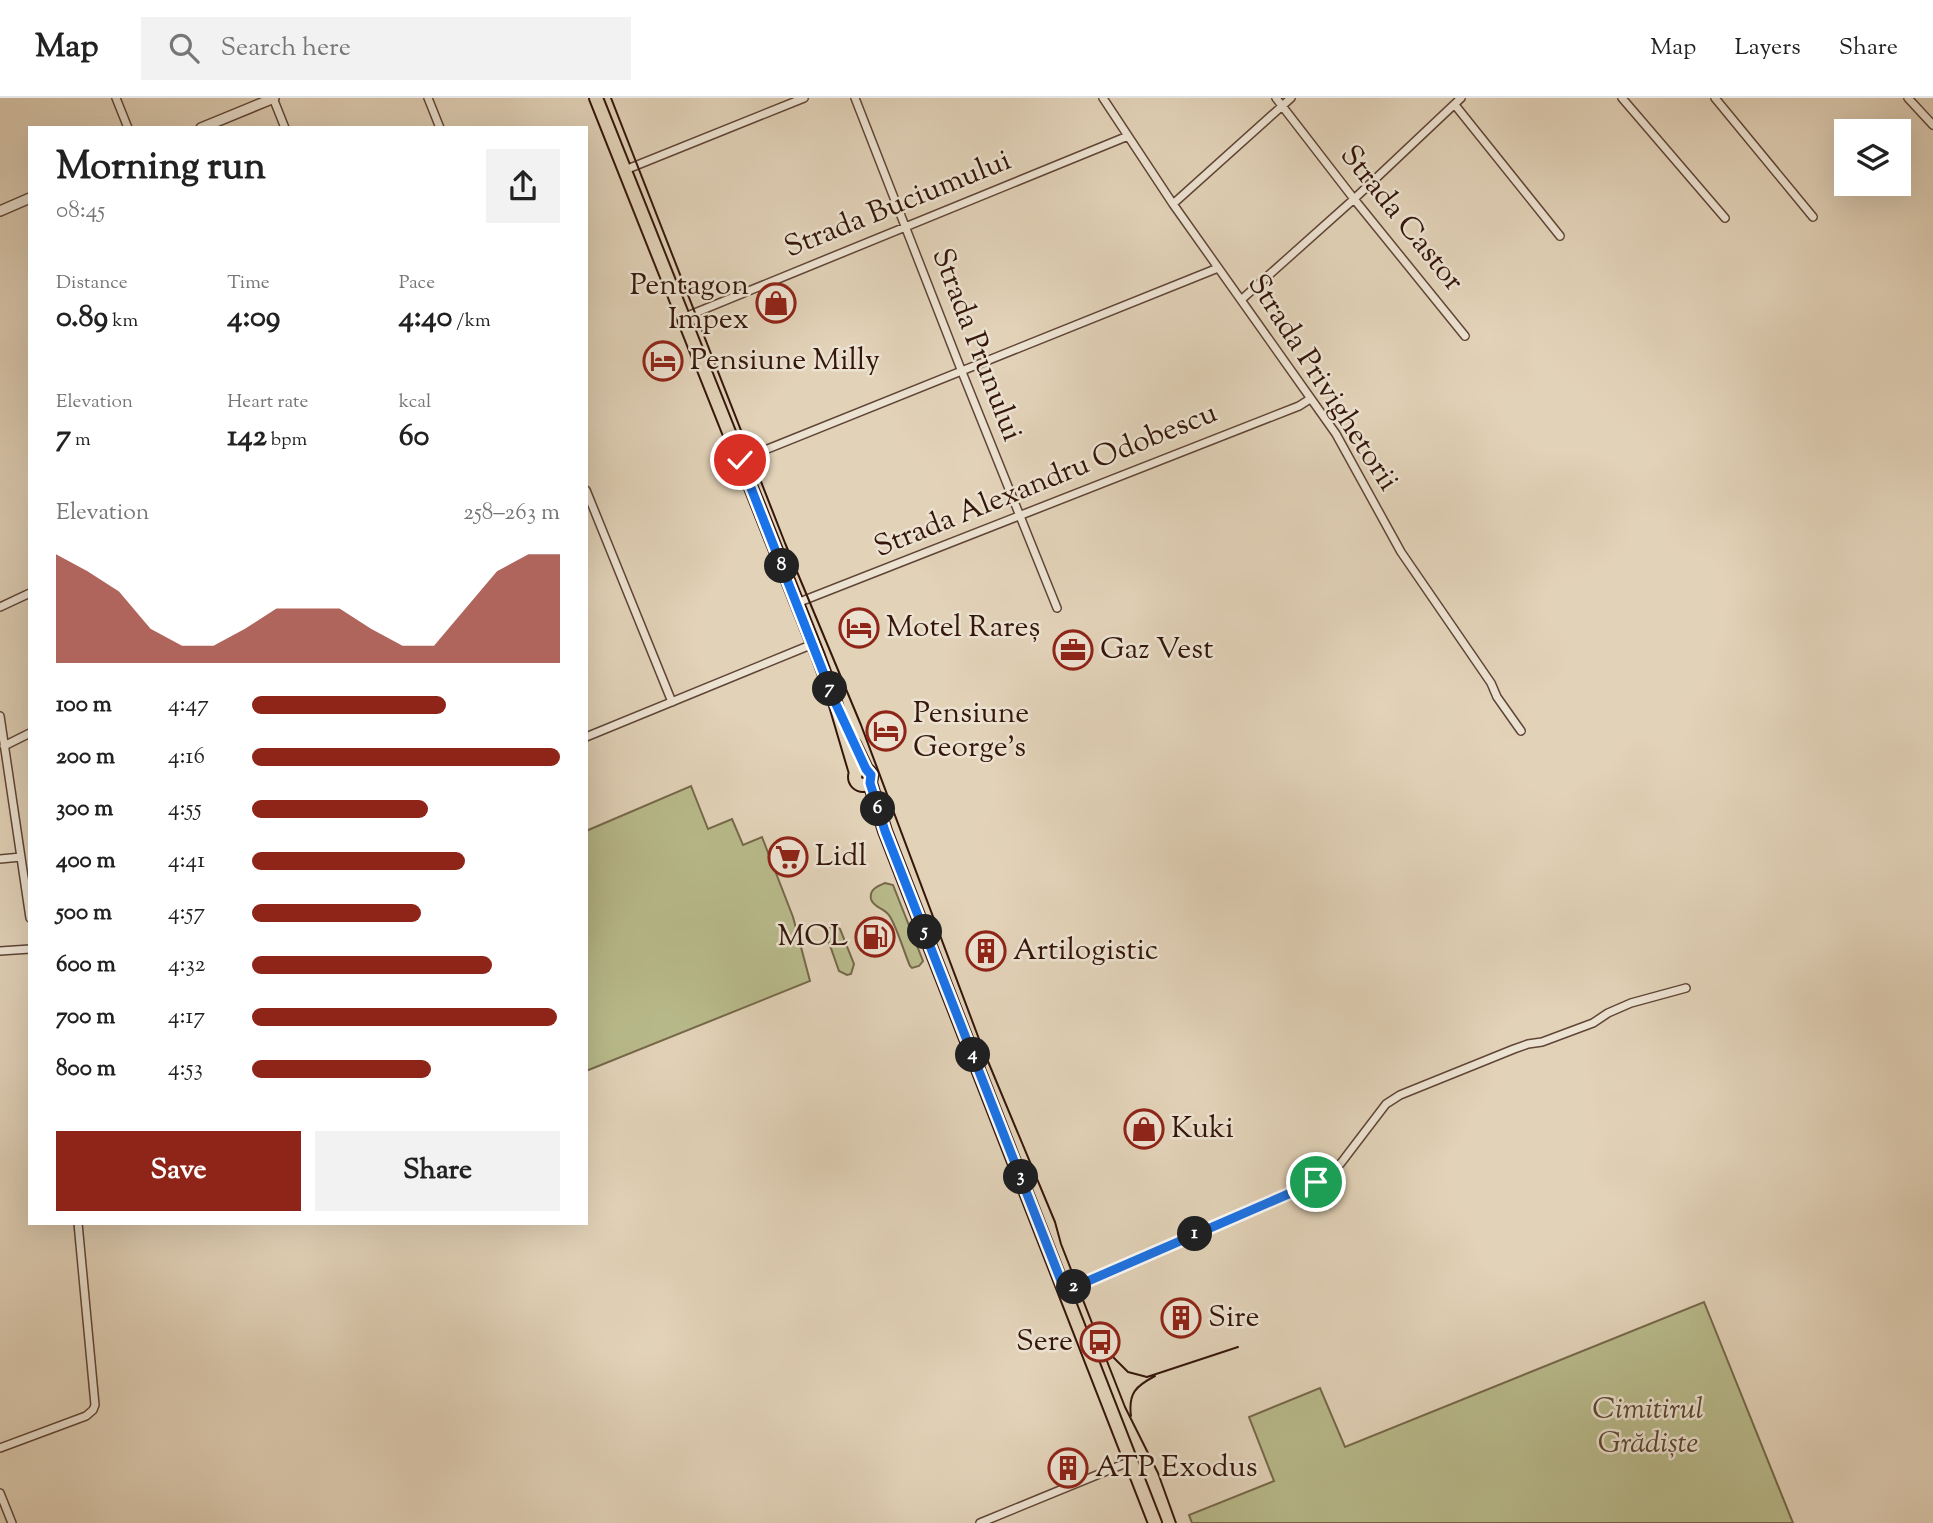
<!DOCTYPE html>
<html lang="en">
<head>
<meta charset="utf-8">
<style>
  body { margin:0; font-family:"Sorts Mill Goudy",serif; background:#f2f2f2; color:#222; height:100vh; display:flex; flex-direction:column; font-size:26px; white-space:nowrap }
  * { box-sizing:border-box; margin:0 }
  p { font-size:23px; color:#767676 }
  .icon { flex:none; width:38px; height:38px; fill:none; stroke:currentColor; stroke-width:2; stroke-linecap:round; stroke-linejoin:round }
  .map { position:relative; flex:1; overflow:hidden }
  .details { position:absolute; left:28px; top:28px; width:560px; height:1099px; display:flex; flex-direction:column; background:#fff; border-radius:0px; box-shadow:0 7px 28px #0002 }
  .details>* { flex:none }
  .buttons { position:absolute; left:1834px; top:21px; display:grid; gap:14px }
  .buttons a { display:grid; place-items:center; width:77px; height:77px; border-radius:0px; background:#fff; box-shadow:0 7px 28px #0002; font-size:35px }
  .pin { position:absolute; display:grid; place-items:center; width:60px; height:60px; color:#fff; margin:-30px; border:4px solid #fff; border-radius:50%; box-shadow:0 2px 7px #0007 }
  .km { position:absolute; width:35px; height:35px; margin:-18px; border-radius:50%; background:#222; color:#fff; font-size:19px; line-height:35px; text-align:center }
  .round { display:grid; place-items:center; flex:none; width:74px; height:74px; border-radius:0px; background:#f2f2f2 }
  .head { display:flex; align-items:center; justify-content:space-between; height:119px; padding:0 28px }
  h1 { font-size:38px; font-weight:800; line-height:52px }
  .stats { display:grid; grid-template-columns:repeat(3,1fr); gap:10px; height:119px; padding:7px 28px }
  .stats div { display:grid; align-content:center }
  .stats b { font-size:30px; font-weight:800 }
  .stats small { font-size:19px; font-weight:400 }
  .stats p { font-size:19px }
  .chart { height:196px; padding:14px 28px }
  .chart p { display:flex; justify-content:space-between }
  .chart svg { width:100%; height:126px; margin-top:7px; fill:#8f2418; opacity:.7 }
  .button { display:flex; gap:14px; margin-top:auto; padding:14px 28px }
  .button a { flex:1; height:80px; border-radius:0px; background:#8f2418; color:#fff; font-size:28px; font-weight:800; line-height:80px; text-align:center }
  .button a+a { background:#f2f2f2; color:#222 }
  ul { padding:0 28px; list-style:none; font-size:23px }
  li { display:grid; grid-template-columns:112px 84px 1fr; align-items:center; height:52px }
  li i { height:18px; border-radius:9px; background:#8f2418 }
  header { display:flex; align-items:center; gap:42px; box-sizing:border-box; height:98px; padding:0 35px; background:#fff; border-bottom:2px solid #e0e0e0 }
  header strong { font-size:33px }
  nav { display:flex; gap:38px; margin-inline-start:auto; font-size:24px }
  .search { width:490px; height:63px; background:#f2f2f2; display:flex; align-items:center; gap:18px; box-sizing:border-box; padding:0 24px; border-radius:0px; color:#767676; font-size:26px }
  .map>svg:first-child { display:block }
  .green { fill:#b8ba8b; stroke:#76684a; stroke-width:2 }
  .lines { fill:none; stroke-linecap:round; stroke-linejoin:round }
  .minor-casing { stroke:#604536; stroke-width:10 }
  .tertiary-casing { stroke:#604536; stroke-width:12 }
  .primary-casing { stroke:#34160a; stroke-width:16 }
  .minor { stroke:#ece2d1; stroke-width:7 }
  .tertiary { stroke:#ece2d1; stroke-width:9 }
  .primary { stroke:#e2d2b8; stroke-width:12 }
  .tram { stroke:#34160a; stroke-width:2 }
  .route-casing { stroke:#fff; stroke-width:14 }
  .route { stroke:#1a73e8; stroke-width:9 }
  .labels { text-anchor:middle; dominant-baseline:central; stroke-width:5; stroke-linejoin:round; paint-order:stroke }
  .street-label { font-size:30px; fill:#34160a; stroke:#ece2d1 }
  .poi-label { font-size:30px; fill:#34160a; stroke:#ece2d1; text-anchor:start }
  .park-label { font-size:30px; font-style:italic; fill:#5c4731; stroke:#ece2d1 }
</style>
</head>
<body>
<header>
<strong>Map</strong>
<div class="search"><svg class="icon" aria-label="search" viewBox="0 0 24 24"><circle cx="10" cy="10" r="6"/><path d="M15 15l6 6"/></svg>Search here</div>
<nav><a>Map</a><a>Layers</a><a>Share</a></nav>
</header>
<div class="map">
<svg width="1933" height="1425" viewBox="0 0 1933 1425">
  <rect width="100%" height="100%" fill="#e2d2b8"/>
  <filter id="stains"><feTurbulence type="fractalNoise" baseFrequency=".00286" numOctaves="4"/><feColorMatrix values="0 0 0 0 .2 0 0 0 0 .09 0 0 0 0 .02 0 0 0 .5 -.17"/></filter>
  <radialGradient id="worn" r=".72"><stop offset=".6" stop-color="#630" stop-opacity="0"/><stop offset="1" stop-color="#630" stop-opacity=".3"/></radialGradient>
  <path class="green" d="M 691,688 L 708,731 L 732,721 L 743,747 L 762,739 L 793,819 L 810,883 L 586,973 L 586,733 Z
    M 885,785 L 893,787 L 923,863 L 919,868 L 912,870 L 910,868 C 905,857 895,823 888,816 C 883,810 873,809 871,801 C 869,791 878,788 885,785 Z
    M 834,827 L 840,831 L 854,866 L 851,876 L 847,877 L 839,873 L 826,836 L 830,828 Z
    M 1704,1204 L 1793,1425 L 1192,1425 L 1189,1417 L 1274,1383 L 1249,1319 L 1320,1290 L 1345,1349 Z"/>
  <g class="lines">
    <g class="minor-casing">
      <path id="minor" d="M 116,0 L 128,30
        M 273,0 L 285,30
        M 428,0 L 440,30
        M 855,0 L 962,274 L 1057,510
        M 1103,0 L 1173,106 L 1336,336 L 1401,454 L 1491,585 L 1497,599 L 1521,633
        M 1276,0 L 1354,101 L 1465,238
        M 1622,0 L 1725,120
        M 1715,0 L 1813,119
        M 1908,0 L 1933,27
        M 1455,7 L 1560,138
        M 625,72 L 804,0
        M 1173,106 L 1291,0
        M 1241,202 L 1354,101 L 1461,0
        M 685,219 L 1128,38
        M 740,362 L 1218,170
        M 586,392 L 672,604
        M 797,505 L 1299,308 L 1310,301
        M 0,509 L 30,495
        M 0,618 L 30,820
        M 586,639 L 813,546
        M 4,648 L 30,635
        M 0,761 L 21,759
        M 0,853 L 30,851
        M 1065,1193 L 1325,1079 L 1341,1065 L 1386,1006 L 1400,997 L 1514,951 L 1528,946 L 1542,944 L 1593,925 L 1608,915 L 1631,905 L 1686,890
        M 0,1350 L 86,1318 L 93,1312 L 95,1307 L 78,1125
        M 0,1395 L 12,1425
        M 980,1425 L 1131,1363"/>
    </g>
    <g class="tertiary-casing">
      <path id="tertiary" d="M 201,30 L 274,0
        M 0,113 L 30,100"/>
    </g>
    <g class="primary-casing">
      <path id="primary" d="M 596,0 L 818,558 L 835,604 L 856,675
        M 854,646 L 866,671
        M855 679a8 8 0 1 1 16 0a8 8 0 1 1-16 0Z
        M 870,685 L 885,733 L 1155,1425"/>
    </g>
    <use href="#minor" class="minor"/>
    <use href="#tertiary" class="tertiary"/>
    <use href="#primary" class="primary"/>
    <path class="tram" d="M 611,0 L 785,445 L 861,627 L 982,949 L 1055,1124 L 1061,1146 L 1125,1309 L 1158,1375 L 1176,1425
      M 1109,1255 L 1128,1274 L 1147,1279 L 1238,1249
      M 1131,1318 C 1128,1295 1136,1288 1155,1278"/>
  </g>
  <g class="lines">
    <g class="route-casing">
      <path id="route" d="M 740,362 L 835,604 L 866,671 L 871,677 L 870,685 L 885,733 L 1065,1193 L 1316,1084"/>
    </g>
    <use href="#route" class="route"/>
  </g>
  <defs>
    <g id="shop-ring" transform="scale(2.0125)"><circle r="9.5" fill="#ece2d1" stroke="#8f2418" stroke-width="1.5"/><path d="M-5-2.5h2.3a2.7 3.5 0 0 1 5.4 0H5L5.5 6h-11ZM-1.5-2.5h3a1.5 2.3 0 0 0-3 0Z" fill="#8f2418"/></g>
    <g id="hotel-ring" transform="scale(2.0125)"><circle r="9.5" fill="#ece2d1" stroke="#8f2418" stroke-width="1.5"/><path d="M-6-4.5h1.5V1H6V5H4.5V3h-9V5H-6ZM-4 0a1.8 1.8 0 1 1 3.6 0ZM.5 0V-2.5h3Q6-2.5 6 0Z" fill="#8f2418"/></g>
    <g id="office-ring" transform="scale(2.0125)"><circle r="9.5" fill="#ece2d1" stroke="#8f2418" stroke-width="1.5"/><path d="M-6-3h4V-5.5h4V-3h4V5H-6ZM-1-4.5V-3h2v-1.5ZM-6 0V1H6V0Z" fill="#8f2418"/></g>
    <g id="supermarket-ring" transform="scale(2.0125)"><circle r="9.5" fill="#ece2d1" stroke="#8f2418" stroke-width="1.5"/><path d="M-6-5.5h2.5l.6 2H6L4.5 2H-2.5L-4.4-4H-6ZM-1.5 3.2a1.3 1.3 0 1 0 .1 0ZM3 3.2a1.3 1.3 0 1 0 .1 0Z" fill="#8f2418"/></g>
    <g id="fuel-ring" transform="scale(2.0125)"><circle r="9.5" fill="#ece2d1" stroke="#8f2418" stroke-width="1.5"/><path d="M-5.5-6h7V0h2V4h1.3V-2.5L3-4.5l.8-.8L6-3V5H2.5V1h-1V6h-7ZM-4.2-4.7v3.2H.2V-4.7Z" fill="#8f2418"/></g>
    <g id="building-ring" transform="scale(2.0125)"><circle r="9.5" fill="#ece2d1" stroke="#8f2418" stroke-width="1.5"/><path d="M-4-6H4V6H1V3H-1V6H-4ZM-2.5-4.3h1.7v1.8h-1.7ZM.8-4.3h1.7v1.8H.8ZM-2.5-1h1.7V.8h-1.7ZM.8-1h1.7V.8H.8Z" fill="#8f2418"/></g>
    <g id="bus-ring" transform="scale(2.0125)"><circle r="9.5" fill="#ece2d1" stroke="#8f2418" stroke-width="1.5"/><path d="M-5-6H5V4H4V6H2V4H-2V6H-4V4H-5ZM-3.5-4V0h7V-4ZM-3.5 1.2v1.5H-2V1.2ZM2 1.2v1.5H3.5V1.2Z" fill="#8f2418"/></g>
  </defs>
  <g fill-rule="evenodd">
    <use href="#shop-ring" x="776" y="205"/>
    <use href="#hotel-ring" x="663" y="263"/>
    <use href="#hotel-ring" x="859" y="530"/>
    <use href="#office-ring" x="1073" y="552"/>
    <use href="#hotel-ring" x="886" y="633"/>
    <use href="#supermarket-ring" x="788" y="759"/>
    <use href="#fuel-ring" x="875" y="839"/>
    <use href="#building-ring" x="986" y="853"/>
    <use href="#shop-ring" x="1144" y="1031"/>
    <use href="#building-ring" x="1181" y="1220"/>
    <use href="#bus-ring" x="1100" y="1244"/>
    <use href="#building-ring" x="1068" y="1370"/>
  </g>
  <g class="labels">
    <g class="street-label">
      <text transform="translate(898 107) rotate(-22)">Strada Buciumului</text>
      <text transform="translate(1401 121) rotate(51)">Strada Castor</text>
      <text transform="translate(976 247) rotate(69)">Strada Prunului</text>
      <text transform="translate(1322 285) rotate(57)">Strada Privighetorii</text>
      <text transform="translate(1046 383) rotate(-22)">Strada Alexandru Odobescu</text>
    </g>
    <g class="poi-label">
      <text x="749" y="188" text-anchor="end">Pentagon<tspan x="749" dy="34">Impex</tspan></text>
      <text x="690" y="263">Pensiune Milly</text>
      <text x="886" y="530">Motel Rareș</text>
      <text x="1100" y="552">Gaz Vest</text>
      <text x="913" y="616">Pensiune<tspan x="913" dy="34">George's</tspan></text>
      <text x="815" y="759">Lidl</text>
      <text x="848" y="839" text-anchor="end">MOL</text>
      <text x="1013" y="853">Artilogistic</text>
      <text x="1171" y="1031">Kuki</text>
      <text x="1208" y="1220">Sire</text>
      <text x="1073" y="1244" text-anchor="end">Sere</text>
      <text x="1095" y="1370">ATP Exodus</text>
    </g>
    <g class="park-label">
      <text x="1648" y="1312">Cimitirul<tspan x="1648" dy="34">Grădiște</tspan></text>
    </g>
  </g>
  <rect width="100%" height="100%" filter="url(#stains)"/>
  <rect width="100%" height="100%" fill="url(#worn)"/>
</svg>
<div class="buttons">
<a><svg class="icon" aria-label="layers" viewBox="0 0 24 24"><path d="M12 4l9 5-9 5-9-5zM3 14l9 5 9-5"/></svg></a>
</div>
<div class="pin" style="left:1316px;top:1084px;background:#1e9e55"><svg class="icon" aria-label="arrive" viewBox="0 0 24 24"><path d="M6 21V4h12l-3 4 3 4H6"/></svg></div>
<div class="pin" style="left:740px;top:362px;background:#d93025"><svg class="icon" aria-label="check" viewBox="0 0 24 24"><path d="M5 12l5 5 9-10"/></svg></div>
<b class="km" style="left:1195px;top:1136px">1</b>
<b class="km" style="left:1074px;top:1189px">2</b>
<b class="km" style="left:1021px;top:1079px">3</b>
<b class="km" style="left:973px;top:957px">4</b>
<b class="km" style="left:925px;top:834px">5</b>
<b class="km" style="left:878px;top:711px">6</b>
<b class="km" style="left:830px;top:591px">7</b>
<b class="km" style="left:782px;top:468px">8</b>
<section class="details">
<div class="head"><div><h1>Morning run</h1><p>08:45</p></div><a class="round"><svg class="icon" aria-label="share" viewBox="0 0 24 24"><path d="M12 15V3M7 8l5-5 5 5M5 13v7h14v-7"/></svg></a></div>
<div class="stats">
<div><p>Distance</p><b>0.89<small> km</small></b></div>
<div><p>Time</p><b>4:09</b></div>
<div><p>Pace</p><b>4:40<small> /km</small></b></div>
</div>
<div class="stats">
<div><p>Elevation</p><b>7<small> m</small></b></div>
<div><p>Heart rate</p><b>142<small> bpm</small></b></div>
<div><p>kcal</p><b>60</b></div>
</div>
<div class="chart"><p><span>Elevation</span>258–263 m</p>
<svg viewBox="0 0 160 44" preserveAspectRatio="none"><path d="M0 44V6L10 12L20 19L30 32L40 38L50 38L60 32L70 25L80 25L90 25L100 32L110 38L120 38L130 25L140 12L150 6L160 6V44z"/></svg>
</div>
<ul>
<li><b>100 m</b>4:47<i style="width:63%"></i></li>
<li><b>200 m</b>4:16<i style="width:100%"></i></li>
<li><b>300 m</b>4:55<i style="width:57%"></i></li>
<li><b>400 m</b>4:41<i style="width:69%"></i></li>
<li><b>500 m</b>4:57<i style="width:55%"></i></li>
<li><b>600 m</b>4:32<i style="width:78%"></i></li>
<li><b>700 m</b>4:17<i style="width:99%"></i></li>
<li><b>800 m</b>4:53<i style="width:58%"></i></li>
</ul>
<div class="button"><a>Save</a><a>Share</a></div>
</section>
</div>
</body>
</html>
